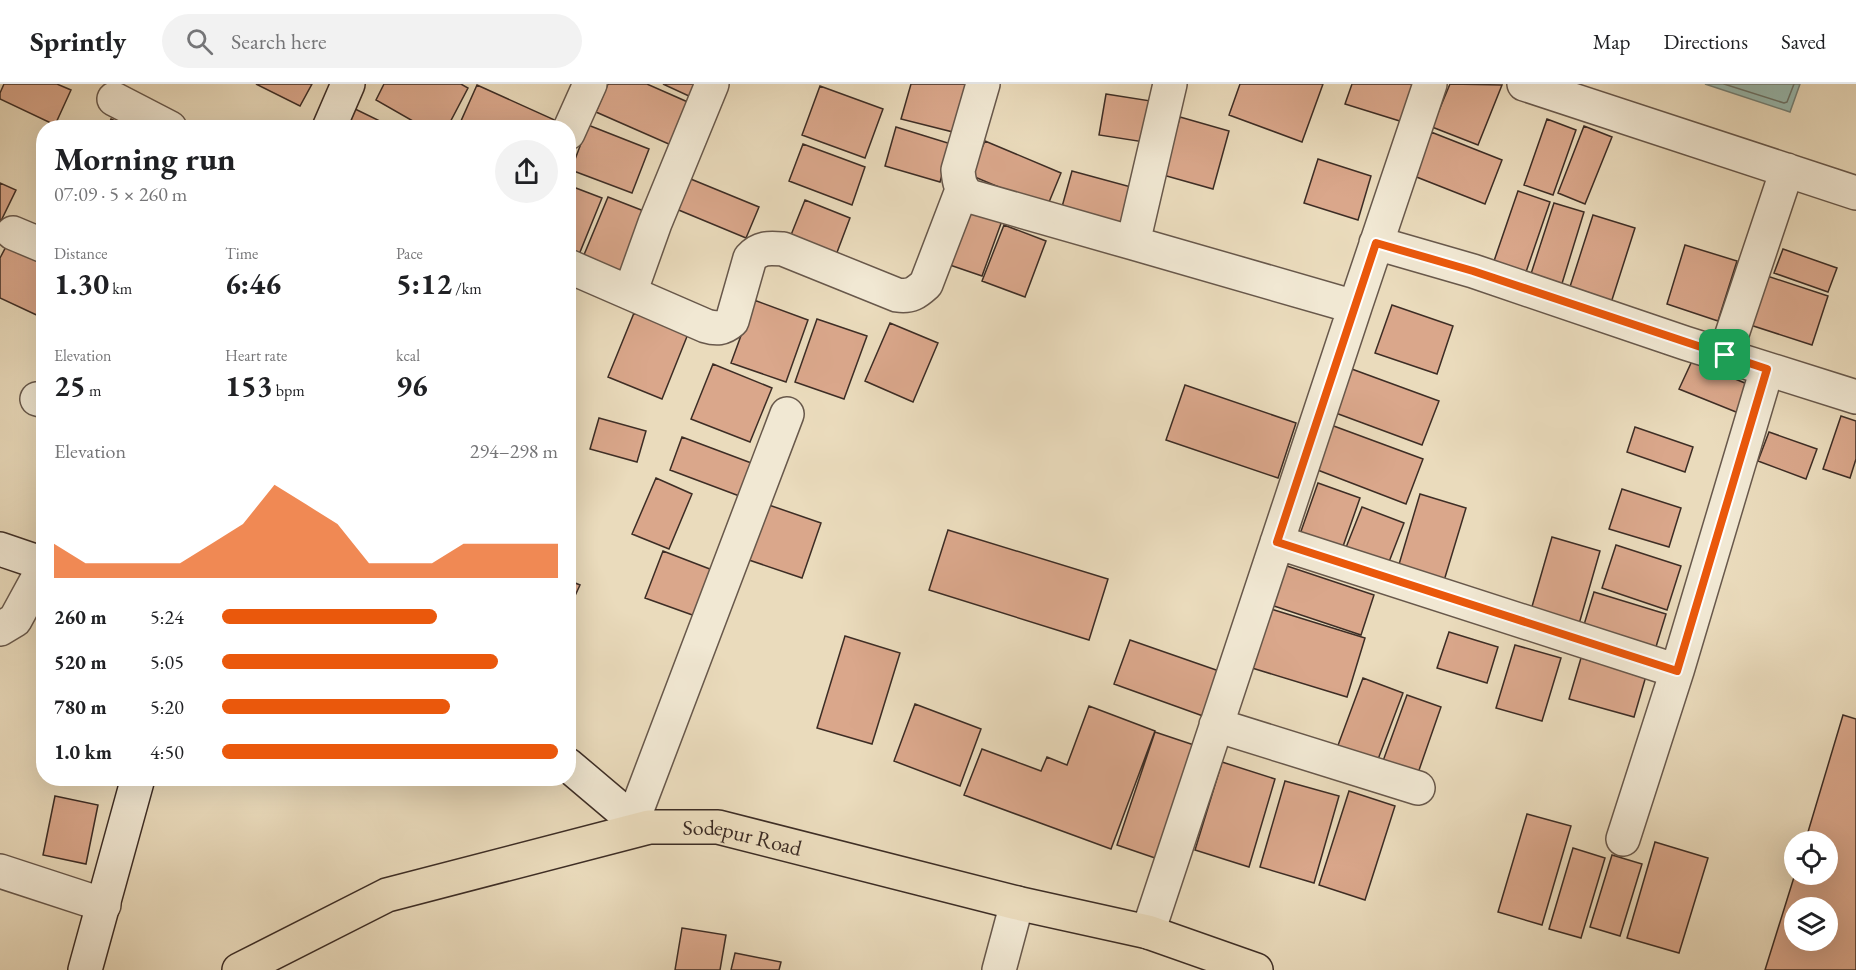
<!DOCTYPE html>
<html lang="en">
<head>
<meta charset="utf-8">
<style>
  body { margin:0; font-family:"EB Garamond",serif; background:#f2f2f2; color:#202124; height:100vh; display:flex; flex-direction:column; font-size:22px; white-space:nowrap }
  * { box-sizing:border-box; margin:0 }
  p { font-size:20px; color:#757577 }
  .icon { flex:none; width:33px; height:33px; fill:none; stroke:currentColor; stroke-width:2; stroke-linecap:round; stroke-linejoin:round }
  .map { position:relative; flex:1; overflow:hidden }
  .side { position:absolute; left:36px; top:36px; width:540px; height:666px; display:flex; flex-direction:column; background:#fff; border-radius:24px; box-shadow:0 6px 24px #0002 }
  .side>* { flex:none }
  .controls { position:absolute; left:1784px; top:747px; display:grid; gap:12px }
  .controls a { display:grid; place-items:center; width:54px; height:54px; border-radius:50%; background:#fff; box-shadow:0 6px 24px #0002; font-size:30px }
  .pin { position:absolute; display:grid; place-items:center; width:51px; height:51px; color:#fff; margin:-26px; border-radius:12px; box-shadow:0 3px 9px #0006 }
  .round { display:grid; place-items:center; flex:none; width:63px; height:63px; border-radius:32px; background:#f2f2f2 }
  .overview { display:flex; align-items:center; justify-content:space-between; height:102px; padding:0 18px }
  h1 { font-size:33px; font-weight:700; line-height:45px }
  .stats { display:grid; grid-template-columns:repeat(3,1fr); gap:9px; height:102px; padding:6px 18px }
  .stats div { display:grid; align-content:center }
  .stats b { font-size:30px; font-weight:700 }
  .stats small { font-size:16px; font-weight:400 }
  .stats p { font-size:16px }
  .chart { height:168px; padding:12px 18px }
  .chart p { display:flex; justify-content:space-between }
  .chart svg { width:100%; height:108px; margin-top:6px; fill:#ea580c; opacity:.7 }
  ul { padding:0 18px; list-style:none; font-size:20px }
  li { display:grid; grid-template-columns:96px 72px 1fr; align-items:center; height:45px }
  li i { height:15px; border-radius:8px; background:#ea580c }
  header { display:flex; align-items:center; gap:36px; box-sizing:border-box; height:84px; padding:0 30px; background:#fff; border-bottom:2px solid #e0e0e0 }
  header strong { font-size:28px }
  nav { display:flex; gap:33px; margin-inline-start:auto; font-size:21px }
  .search { width:420px; height:54px; background:#f2f2f2; display:flex; align-items:center; gap:15px; box-sizing:border-box; padding:0 21px; border-radius:33px; color:#757577; font-size:22px }
  .map>svg:first-child { display:block }
  .water { fill:#98bbb1; stroke:#748279; stroke-width:1.5 }
  .lines { fill:none; stroke-linecap:round; stroke-linejoin:round }
  .shore { stroke:#6a746b; stroke-width:1.5 }
  .building { fill:#daa78b; stroke:#3d2d25; stroke-width:1.5; fill-rule:evenodd }
  .street-casing { stroke:#68584b; stroke-width:36 }
  .secondary-casing { stroke:#3d2d25; stroke-width:36 }
  .primary-casing { stroke:#3d2d25; stroke-width:36 }
  .street { stroke:#f1e8d3; stroke-width:33 }
  .secondary { stroke:#f1e8d3; stroke-width:33 }
  .primary { stroke:#eadbbc; stroke-width:33 }
  .route-casing { stroke:#fff; stroke-width:12 }
  .route { stroke:#ea580c; stroke-width:8 }
  .labels { text-anchor:middle; dominant-baseline:central; stroke-width:4.5; stroke-linejoin:round; paint-order:stroke }
  .street-label { font-size:22px; fill:#3d2d25; stroke:#f1e8d3 }
</style>
</head>
<body>
<header>
<strong>Sprintly</strong>
<div class="search"><svg class="icon" aria-label="search" viewBox="0 0 24 24"><circle cx="10" cy="10" r="6"/><path d="M15 15l6 6"/></svg>Search here</div>
<nav><a>Map</a><a>Directions</a><a>Saved</a></nav>
</header>
<div class="map">
<svg width="1856" height="886" viewBox="0 0 1856 886">
  <rect width="100%" height="100%" fill="#eadbbc"/>
  <filter id="stains"><feTurbulence type="fractalNoise" baseFrequency=".00333" numOctaves="4"/><feColorMatrix values="0 0 0 0 .2 0 0 0 0 .09 0 0 0 0 .02 0 0 0 .5 -.17"/></filter>
  <radialGradient id="worn" r=".72"><stop offset=".6" stop-color="#630" stop-opacity="0"/><stop offset="1" stop-color="#630" stop-opacity=".3"/></radialGradient>
  <path class="water" d="M 1705,0 L 1800,0 L 1790,28 Z"/>
  <g class="lines">
    <path class="shore" d="M 1724,0 L 1784,19 L 1787,18 L 1794,0"/>
  </g>
  <path class="building" d="M 4,0 L 57,0 L 71,6 L 55,41 L 0,15 L 0,9 Z
    M 256,0 L 312,0 L 300,22 Z
    M 384,0 L 461,0 L 468,4 L 447,44 L 425,44 L 376,16 Z
    M 608,0 L 647,0 L 690,19 L 671,61 L 596,28 Z
    M 663,0 L 697,0 L 691,13 Z
    M 911,0 L 966,0 L 953,48 L 901,35 Z
    M 1240,0 L 1323,0 L 1302,58 L 1229,31 Z
    M 1352,0 L 1416,0 L 1403,38 L 1345,20 Z
    M 1450,0 L 1502,1 L 1478,61 L 1432,43 Z
    M 477,1 L 568,42 L 567,44 L 475,44 L 461,37 Z
    M 820,2 L 883,25 L 865,74 L 802,51 Z
    M 1106,10 L 1151,17 L 1144,58 L 1099,51 Z
    M 351,23 L 380,37 L 377,44 L 341,44 Z
    M 1180,33 L 1229,47 L 1213,105 L 1163,91 Z
    M 111,35 L 130,44 L 107,44 Z
    M 1547,35 L 1576,46 L 1553,111 L 1524,101 Z
    M 588,41 L 649,65 L 632,109 L 571,86 Z
    M 1584,42 L 1612,53 L 1585,120 L 1558,109 Z
    M 896,43 L 951,60 L 940,98 L 885,82 Z
    M 1431,48 L 1502,76 L 1485,120 L 1414,92 Z
    M 985,57 L 1061,89 L 1047,123 L 970,91 Z
    M 803,60 L 865,83 L 852,121 L 789,97 Z
    M 1318,75 L 1371,92 L 1358,136 L 1304,119 Z
    M 1072,87 L 1131,103 L 1119,146 L 1060,130 Z
    M 681,91 L 759,123 L 746,154 L 669,122 Z
    M 0,99 L 16,106 L 0,139 Z
    M 568,101 L 602,114 L 578,173 L 568,169 Z
    M 1518,107 L 1550,118 L 1526,188 L 1494,177 Z
    M 608,113 L 654,131 L 626,197 L 581,178 Z
    M 805,116 L 850,134 L 833,179 L 787,161 Z
    M 1554,119 L 1584,128 L 1560,206 L 1529,196 Z
    M 966,121 L 1003,134 L 982,192 L 944,179 Z
    M 1593,131 L 1635,144 L 1610,222 L 1568,209 Z
    M 1004,141 L 1046,157 L 1025,213 L 982,197 Z
    M 9,157 L 44,174 L 43,234 L 0,214 L 0,174 Z
    M 1685,161 L 1737,177 L 1718,237 L 1667,220 Z
    M 1783,165 L 1837,184 L 1828,208 L 1774,189 Z
    M 1758,189 L 1828,212 L 1812,261 L 1741,238 Z
    M 754,216 L 808,236 L 786,298 L 731,279 Z
    M 1392,221 L 1453,242 L 1437,290 L 1375,269 Z
    M 634,229 L 688,250 L 662,315 L 608,293 Z
    M 817,235 L 867,252 L 844,315 L 795,298 Z
    M 890,239 L 938,259 L 913,318 L 865,297 Z
    M 1692,277 L 1752,302 L 1741,330 L 1679,305 Z
    M 713,280 L 772,304 L 750,358 L 691,335 Z
    M 1349,284 L 1439,317 L 1422,361 L 1333,328 Z
    M 1185,301 L 1296,339 L 1278,394 L 1166,356 Z
    M 1841,332 L 1856,337 L 1856,375 L 1850,394 L 1823,385 Z
    M 599,334 L 646,347 L 637,378 L 590,365 Z
    M 1331,341 L 1423,375 L 1406,420 L 1315,385 Z
    M 1635,343 L 1693,363 L 1685,388 L 1627,368 Z
    M 1769,348 L 1817,365 L 1806,395 L 1758,377 Z
    M 682,353 L 754,380 L 742,413 L 670,386 Z
    M 656,394 L 692,410 L 669,465 L 632,450 Z
    M 1318,399 L 1360,414 L 1341,468 L 1299,453 Z
    M 1622,405 L 1681,424 L 1669,463 L 1609,445 Z
    M 1420,410 L 1466,424 L 1443,500 L 1397,487 Z
    M 766,420 L 821,439 L 802,494 L 746,475 Z
    M 1362,423 L 1404,439 L 1387,483 L 1345,466 Z
    M 948,446 L 1108,495 L 1089,556 L 929,506 Z
    M 1552,453 L 1600,467 L 1579,540 L 1531,526 Z
    M 1616,461 L 1681,482 L 1667,526 L 1602,504 Z
    M 663,467 L 715,487 L 698,533 L 645,514 Z
    M 1284,481 L 1374,511 L 1361,551 L 1271,521 Z
    M 568,496 L 580,501 L 568,527 Z
    M 1594,508 L 1666,530 L 1655,566 L 1583,544 Z
    M 1271,525 L 1365,554 L 1347,613 L 1252,584 Z
    M 1449,548 L 1498,563 L 1487,599 L 1437,584 Z
    M 845,552 L 900,569 L 872,660 L 817,644 Z
    M 1130,556 L 1219,587 L 1203,632 L 1114,600 Z
    M 1515,561 L 1561,574 L 1542,637 L 1496,624 Z
    M 1581,574 L 1646,592 L 1634,633 L 1569,615 Z
    M 1363,594 L 1403,609 L 1377,678 L 1337,664 Z
    M 1407,611 L 1441,623 L 1418,689 L 1383,677 Z
    M 915,620 L 981,645 L 960,702 L 894,677 Z
    M 1089,622 L 1155,647 L 1111,765 L 964,711 L 982,665 L 1041,687 L 1047,673 L 1067,681 Z
    M 1843,631 L 1856,635 L 1856,886 L 1765,886 L 1795,790 L 1827,790 L 1827,758 L 1805,758 ZM 1794,824 L 1827,824 L 1827,856 L 1794,856 Z
    M 1155,648 L 1197,662 L 1158,775 L 1117,761 Z
    M 1222,678 L 1275,695 L 1249,783 L 1195,766 Z
    M 1285,697 L 1339,712 L 1314,799 L 1260,783 Z
    M 1349,707 L 1395,722 L 1365,816 L 1319,801 Z
    M 55,712 L 98,721 L 86,780 L 43,771 Z
    M 1527,730 L 1571,742 L 1542,841 L 1498,828 Z
    M 1655,758 L 1708,774 L 1679,869 L 1627,854 Z
    M 1573,764 L 1605,774 L 1581,854 L 1549,845 Z
    M 1612,771 L 1642,780 L 1620,852 L 1590,843 Z
    M 682,844 L 726,851 L 720,886 L 675,886 Z
    M 735,869 L 781,878 L 779,886 L 731,886 Z"/>
  <g class="lines">
    <g class="street-casing">
      <path id="street" d="M 983,0 L 958,86 C 959,98 960,104 969,112 L 1133,159
        M 1524,0 L 1856,109
        M 114,15 L 170,44
        M 568,49 L 590,0
        M 13,149 L 44,162
        M 1376,159 L 1473,187 L 1685,259 L 1856,313
        M 568,182 L 706,242 C 716,245 723,245 732,237 L 750,174 C 760,163 769,164 783,165 L 897,211 C 911,213 916,209 926,200 L 962,106
        M 630,209 L 655,139 L 712,0
        M 1355,223 L 1430,0
        M 1725,271 L 1787,86
        M 37,315 L 44,317
        M 1277,458 L 1677,587 L 1623,755
        M 0,545 L 15,536 L 44,483
        M 1677,587 L 1767,285
        M 1216,641 L 1418,704
        M 633,736 L 787,330
        M 0,787 L 104,821
        M 1148,848 L 1355,223 L 1133,159 L 1170,0
        M 999,886 L 1017,819"/>
    </g>
    <g class="secondary-casing">
      <path id="secondary" d="M 329,44 L 348,0
        M 0,465 L 44,480
        M 568,681 L 633,736 L 649,743
        M 85,886 L 138,694"/>
    </g>
    <g class="primary-casing">
      <g id="primary">
        <path id="s1" d="M 239,886 L 387,811 L 649,743 L 718,743 L 1017,819 L 1148,848 L 1256,886"/>
      </g>
    </g>
    <use href="#street" class="street"/>
    <use href="#secondary" class="secondary"/>
    <use href="#primary" class="primary"/>
  </g>
  <g class="lines">
    <g class="route-casing">
      <path id="route" d="M 1376,159 L 1473,187 L 1767,285 L 1677,587 L 1277,458 Z"/>
    </g>
    <use href="#route" class="route"/>
  </g>
  <g class="labels">
    <g class="street-label">
      <text stroke="none"><textPath href="#s1" startOffset="531">Sodepur Road</textPath></text>
    </g>
  </g>
  <rect width="100%" height="100%" filter="url(#stains)"/>
  <rect width="100%" height="100%" fill="url(#worn)"/>
</svg>
<div class="controls">
<a><svg class="icon" aria-label="locate" viewBox="0 0 24 24"><circle cx="12" cy="12" r="6"/><path d="M12 2v4M12 18v4M2 12h4M18 12h4"/></svg></a>
<a><svg class="icon" aria-label="layers" viewBox="0 0 24 24"><path d="M12 4l9 5-9 5-9-5zM3 14l9 5 9-5"/></svg></a>
</div>
<div class="pin" style="left:1725px;top:271px;background:#1e9e55"><svg class="icon" aria-label="arrive" viewBox="0 0 24 24"><path d="M6 21V4h12l-3 4 3 4H6"/></svg></div>
<section class="side">
<div class="overview"><div><h1>Morning run</h1><p>07:09 · 5 × 260 m</p></div><a class="round"><svg class="icon" aria-label="share" viewBox="0 0 24 24"><path d="M12 15V3M7 8l5-5 5 5M5 13v7h14v-7"/></svg></a></div>
<div class="stats">
<div><p>Distance</p><b>1.30<small> km</small></b></div>
<div><p>Time</p><b>6:46</b></div>
<div><p>Pace</p><b>5:12<small> /km</small></b></div>
</div>
<div class="stats">
<div><p>Elevation</p><b>25<small> m</small></b></div>
<div><p>Heart rate</p><b>153<small> bpm</small></b></div>
<div><p>kcal</p><b>96</b></div>
</div>
<div class="chart"><p><span>Elevation</span>294–298 m</p>
<svg viewBox="0 0 160 44" preserveAspectRatio="none"><path d="M0 44V30L10 38L20 38L30 38L40 38L50 30L60 22L70 6L80 14L90 22L100 38L110 38L120 38L130 30L140 30L150 30L160 30V44z"/></svg>
</div>
<ul>
<li><b>260 m</b>5:24<i style="width:64%"></i></li>
<li><b>520 m</b>5:05<i style="width:82%"></i></li>
<li><b>780 m</b>5:20<i style="width:68%"></i></li>
<li><b>1.0 km</b>4:50<i style="width:100%"></i></li>
</ul>
</section>
</div>
</body>
</html>
